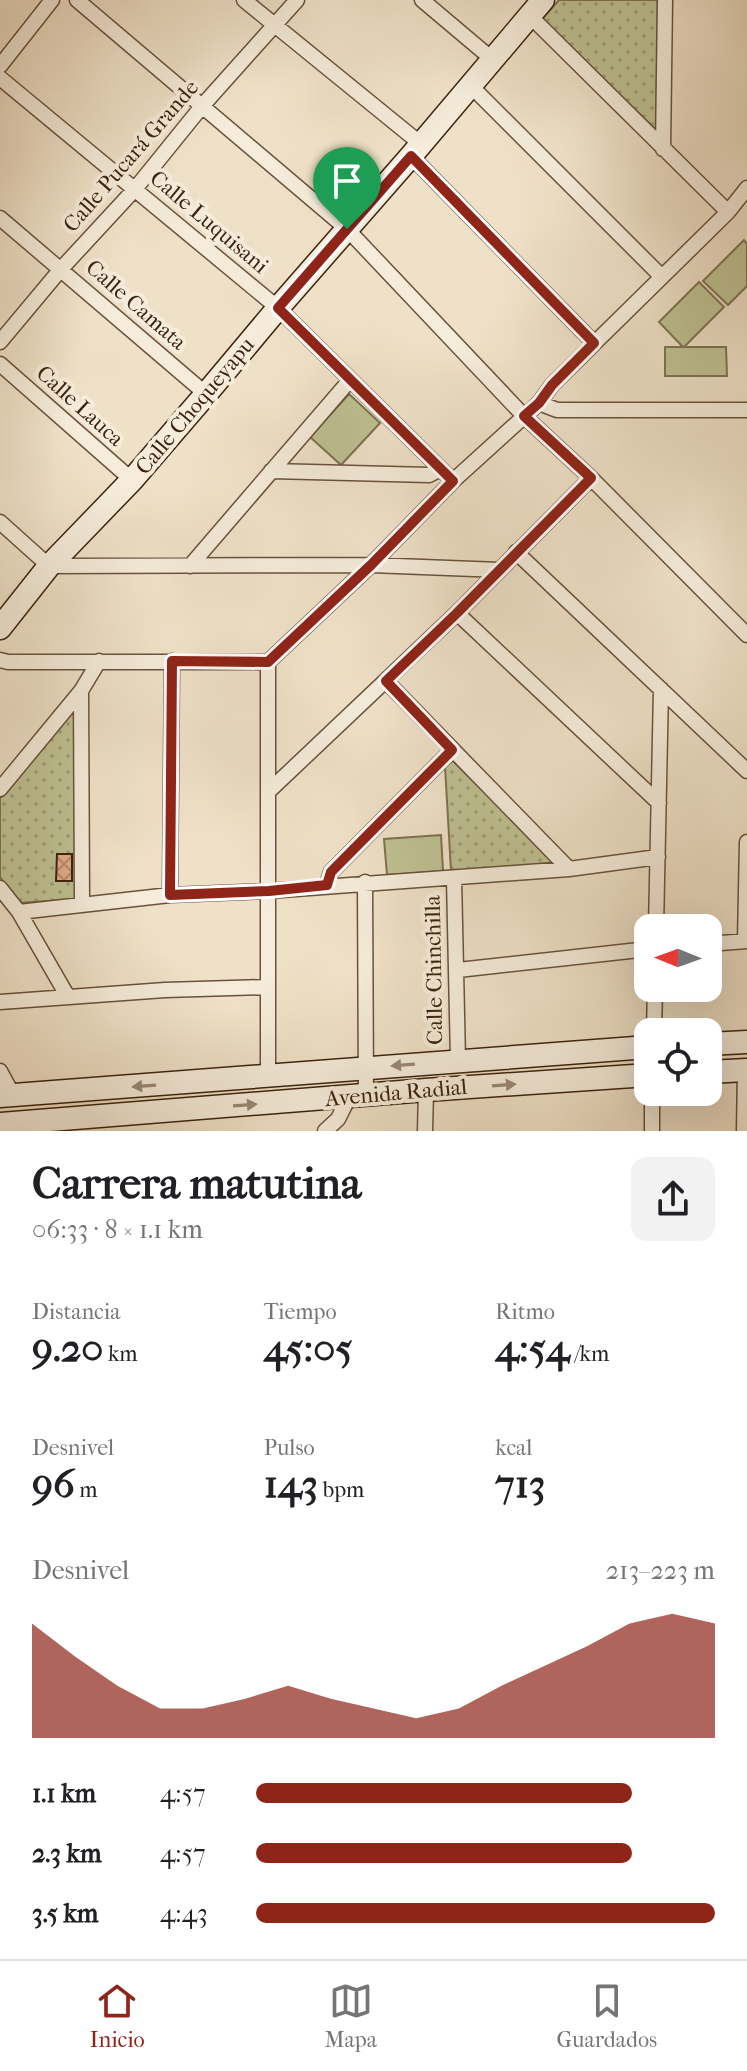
<!DOCTYPE html>
<html lang="es">
<head>
<meta charset="utf-8">
<style>
  body { margin:0; font-family:"IM FELL French Canon",serif; background:#f2f2f2; color:#202124; height:100vh; display:flex; flex-direction:column; font-size:30px; white-space:nowrap }
  * { box-sizing:border-box; margin:0 }
  p { font-size:26px; color:#757577 }
  .icon { flex:none; width:44px; height:44px; fill:none; stroke:currentColor; stroke-width:2; stroke-linecap:round; stroke-linejoin:round }
  .map { position:relative; height:1131px; overflow:hidden }
  .details { display:flex; flex-direction:column; background:#fff; flex:1 }
  .details>* { flex:none }
  .needle { width:52px; rotate:271deg }
  .tools { position:absolute; left:634px; top:914px; display:grid; gap:16px }
  .tools a { display:grid; place-items:center; width:88px; height:88px; border-radius:16px; background:#fff; box-shadow:0 8px 32px #0002; font-size:40px }
  .pin { position:absolute; display:grid; place-items:center; width:68px; height:68px; color:#fff; margin:-82px -34px; border-radius:50% 50% 50% 0; rotate:-45deg; box-shadow:0 0 8px #0007 }
  .pin .icon { rotate:45deg }
  .round { display:grid; place-items:center; flex:none; width:84px; height:84px; border-radius:16px; background:#f2f2f2 }
  .headline { display:flex; align-items:center; justify-content:space-between; height:136px; padding:0 32px }
  h1 { font-size:44px; font-weight:700; line-height:60px }
  .figures { display:grid; grid-template-columns:repeat(3,1fr); gap:12px; height:136px; padding:8px 32px }
  .figures div { display:grid; align-content:center }
  .figures b { font-size:40px; font-weight:700 }
  .figures small { font-size:22px; font-weight:400 }
  .figures p { font-size:22px }
  .chart { height:224px; padding:16px 32px }
  .chart p { display:flex; justify-content:space-between }
  .chart svg { width:100%; height:144px; margin-top:8px; fill:#8f2418; opacity:.7 }
  ul { padding:0 32px; list-style:none; font-size:26px }
  li { display:grid; grid-template-columns:128px 96px 1fr; align-items:center; height:60px }
  li i { height:20px; border-radius:10px; background:#8f2418 }
  .dock { display:flex; justify-content:space-around; align-items:center; height:112px; border-top:2px solid #e0e0e0; background:#fff; font-size:22px; color:#757577 }
  .dock a { display:grid; justify-items:center; gap:4px }
  .dock .current { color:#8f2418 }
  .map>svg:first-child { display:block }
  .grass { fill:#bec193; stroke:#7e7250; stroke-width:2 }
  .park { fill:url(#park-dots); stroke:#7e7250; stroke-width:2 }
  .building { fill:url(#building-cross-hatch); stroke:#3d230e; stroke-width:2 }
  .lines { fill:none; stroke-linecap:round; stroke-linejoin:round }
  .street-casing { stroke:#6a523c; stroke-width:17 }
  .secondary-casing { stroke:#3d230e; stroke-width:25 }
  .street { stroke:#f5ecdb; stroke-width:14 }
  .secondary { stroke:#f5ecdb; stroke-width:22 }
  .oneway { fill:#998874 }
  .route-casing { stroke:#fff; stroke-width:16 }
  .route { stroke:#8f2418; stroke-width:10 }
  .labels { text-anchor:middle; dominant-baseline:central; stroke-width:8; stroke-linejoin:round; paint-order:stroke }
  .street-label { font-size:22px; fill:#3d230e; stroke:#f5ecdb }
</style>
</head>
<body>
<div class="map">
<svg width="747" height="1131" viewBox="0 0 747 1131">
  <defs>
    <pattern id="park-dots" width="8" height="8" patternUnits="userSpaceOnUse" patternTransform="scale(2)"><rect width="8" height="8" fill="#bec193"/><path d="M2 2h.1M6 6h.1" fill="none" stroke="#9c9c76" stroke-width="1.8" stroke-linecap="round"/></pattern>
    <pattern id="building-cross-hatch" width="8" height="8" patternUnits="userSpaceOnUse" patternTransform="scale(2)"><rect width="8" height="8" fill="#e2aa89"/><path d="M0 0l8 8M0 8l8-8" fill="none" stroke="#b88a6e"/></pattern>
  </defs>
  <rect width="100%" height="100%" fill="#efe1c8"/>
  <filter id="stains"><feTurbulence type="fractalNoise" baseFrequency=".0025" numOctaves="4"/><feColorMatrix values="0 0 0 0 .2 0 0 0 0 .09 0 0 0 0 .02 0 0 0 .5 -.17"/></filter>
  <radialGradient id="worn" r=".72"><stop offset=".6" stop-color="#630" stop-opacity="0"/><stop offset="1" stop-color="#630" stop-opacity=".3"/></radialGradient>
  <path class="grass" d="M 744,240 L 747,244 L 747,286 L 728,305 L 703,281 Z
    M 699,282 L 724,307 L 684,347 L 726,347 L 727,376 L 665,376 L 665,347 L 683,347 L 659,322 Z
    M 349,394 L 380,423 L 341,465 L 310,437 Z
    M 441,835 L 443,871 L 387,875 L 384,839 Z"/>
  <path class="park" d="M 559,0 L 658,0 L 656,130 L 542,19 Z
    M 75,709 L 77,899 L 19,903 L 0,877 L 0,798 Z
    M 453,761 L 552,860 L 550,865 L 451,871 L 445,766 Z"/>
  <path class="building" d="M 57,854 L 72,854 L 72,881 L 56,881 Z"/>
  <g class="lines">
    <g class="street-casing">
      <path id="street" d="M 77,0 L 347,229 L 524,416 L 591,478 L 747,635
        M 244,0 L 421,144
        M 422,0 L 492,59
        M 530,16 L 728,212
        M 0,66 L 52,0
        M 0,78 L 278,308 L 453,481
        M 470,85 L 661,276
        M 663,149 L 665,0
        M 411,156 L 594,343
        M 0,218 L 206,394
        M 0,342 L 61,269 L 135,189 L 203,105 L 297,0
        M 0,364 L 132,480
        M 539,403 L 557,410 L 747,410
        M 271,471 L 429,475 L 440,469
        M 0,522 L 49,566 L 371,565 L 500,570
        M 516,552 L 747,771
        M 190,566 L 350,380
        M 457,613 L 659,803
        M 0,660 L 8,662 L 268,662 L 371,565 L 453,481 L 539,403 L 552,385 L 728,212 L 747,188
        M 268,662 L 268,1076
        M 386,681 L 569,869
        M 81,691 L 82,904
        M 0,789 L 81,691 L 99,661
        M 269,791 L 457,613 L 591,478
        M 454,878 L 458,1061
        M 365,882 L 366,1095
        M 327,885 L 331,872 L 452,750
        M 0,888 L 19,912 L 68,997
        M 170,895 L 172,661
        M 19,912 L 170,895 L 269,891 L 569,869 L 658,857
        M 656,928 L 661,689
        M 745,941 L 747,842
        M 708,944 L 747,941
        M 458,970 L 648,949
        M 0,1002 L 165,990 L 268,987
        M 654,1032 L 655,988
        M 0,1071 L 13,1095
        M 325,1131 L 338,1119 L 349,1097
        M 425,1131 L 426,1090
        M 652,1131 L 652,1092
        M 744,1131 L 745,1070"/>
    </g>
    <g class="secondary-casing">
      <path id="secondary" d="M 0,628 L 49,566 L 132,480 L 206,394 L 278,308 L 411,156 L 543,0
        M 708,1044 L 747,1042
        M 708,1072 L 747,1070
        M 0,1096 L 648,1047
        M 0,1124 L 426,1090 L 648,1075"/>
    </g>
    <use href="#street" class="street"/>
    <use href="#secondary" class="secondary"/>
  </g>
  <defs><path id="oneway-solid" d="M-6-.8H1V-3.2L6.5 0L1 3.2V.8H-6Z" transform="scale(2)"/></defs>
  <g class="oneway">
    <use href="#oneway-solid" transform="translate(403 1065) rotate(176)"/>
    <use href="#oneway-solid" transform="translate(504 1085) rotate(-4)"/>
    <use href="#oneway-solid" transform="translate(144 1086) rotate(176)"/>
    <use href="#oneway-solid" transform="translate(245 1105) rotate(-4)"/>
  </g>
  <g class="lines">
    <g class="route-casing">
      <path id="route" d="M 411,156 L 594,343 L 552,385 L 539,403 L 524,416 L 591,478 L 457,613 L 386,681 L 452,750 L 331,872 L 327,885 L 269,891 L 170,895 L 172,661 L 268,662 L 371,565 L 453,481 L 278,308 Z"/>
    </g>
    <use href="#route" class="route"/>
  </g>
  <g class="labels">
    <g class="street-label">
      <text transform="translate(131 156) rotate(-49)">Calle Pucará Grande</text>
      <text transform="translate(209 222) rotate(40)">Calle Luquisani</text>
      <text transform="translate(136 305) rotate(41)">Calle Camata</text>
      <text transform="translate(80 406) rotate(42)">Calle Lauca</text>
      <text transform="translate(195 406) rotate(-50)">Calle Choqueyapu</text>
      <text transform="translate(434 970) rotate(-91)">Calle Chinchilla</text>
      <text transform="translate(396 1093) rotate(-5)">Avenida Radial</text>
    </g>
  </g>
  <rect width="100%" height="100%" filter="url(#stains)"/>
  <rect width="100%" height="100%" fill="url(#worn)"/>
</svg>
<div class="tools">
<a><svg class="needle" viewBox="-14 -14 28 28"><path d="M0-13l5 13h-10z" fill="#e53935"/><path d="M0 13l5-13h-10z" fill="#757577"/></svg></a>
<a><svg class="icon" aria-label="locate" viewBox="0 0 24 24"><circle cx="12" cy="12" r="6"/><path d="M12 2v4M12 18v4M2 12h4M18 12h4"/></svg></a>
</div>
<div class="pin" style="left:347px;top:229px;background:#1e9e55"><svg class="icon" aria-label="arrive" viewBox="0 0 24 24"><path d="M6 21V4h12l-3 4 3 4H6"/></svg></div>
</div>
<section class="details">
<div class="headline"><div><h1>Carrera matutina</h1><p>06:33 · 8 × 1.1 km</p></div><a class="round"><svg class="icon" aria-label="share" viewBox="0 0 24 24"><path d="M12 15V3M7 8l5-5 5 5M5 13v7h14v-7"/></svg></a></div>
<div class="figures">
<div><p>Distancia</p><b>9.20<small> km</small></b></div>
<div><p>Tiempo</p><b>45:05</b></div>
<div><p>Ritmo</p><b>4:54<small> /km</small></b></div>
</div>
<div class="figures">
<div><p>Desnivel</p><b>96<small> m</small></b></div>
<div><p>Pulso</p><b>143<small> bpm</small></b></div>
<div><p>kcal</p><b>713</b></div>
</div>
<div class="chart"><p><span>Desnivel</span>213–223 m</p>
<svg viewBox="0 0 160 44" preserveAspectRatio="none"><path d="M0 44V9L10 19L20 28L30 35L40 35L50 32L60 28L70 32L80 35L90 38L100 35L110 28L120 22L130 16L140 9L150 6L160 9V44z"/></svg>
</div>
<ul>
<li><b>1.1 km</b>4:57<i style="width:82%"></i></li>
<li><b>2.3 km</b>4:57<i style="width:82%"></i></li>
<li><b>3.5 km</b>4:43<i style="width:100%"></i></li>
</ul>
</section>
<nav class="dock">
<a class="current"><svg class="icon" aria-label="home" viewBox="0 0 24 24"><path d="M3 11l9-7 9 7M6 9v11h12V9"/></svg>Inicio</a>
<a><svg class="icon" aria-label="map" viewBox="0 0 24 24"><path d="M3 6l6-2 6 2 6-2v14l-6 2-6-2-6 2zM9 4v14M15 6v14"/></svg>Mapa</a>
<a><svg class="icon" aria-label="saved" viewBox="0 0 24 24"><path d="M7 4h10v16l-5-4-5 4z"/></svg>Guardados</a>
</nav>
</body>
</html>
